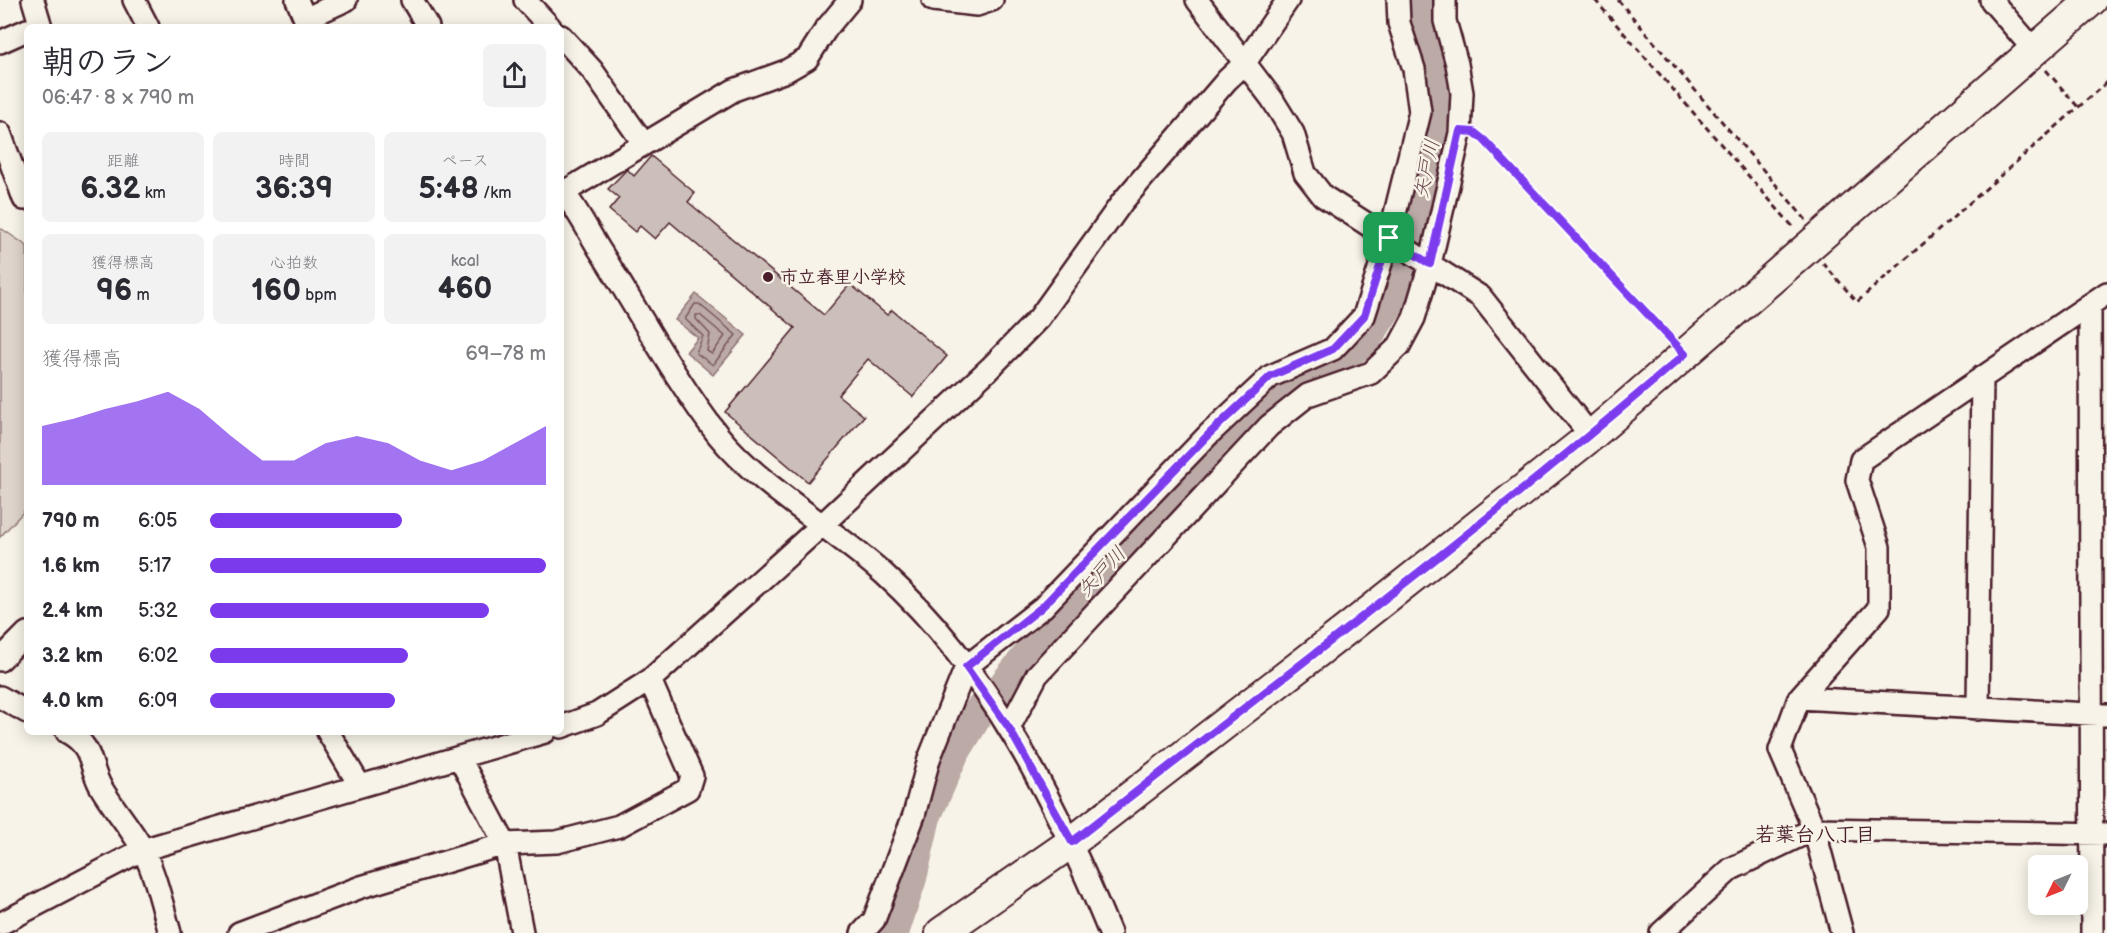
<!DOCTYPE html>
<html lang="ja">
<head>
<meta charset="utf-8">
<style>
  body { margin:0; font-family:"Balsamiq Sans","Klee One",sans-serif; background:#f2f2f3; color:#2b2b33; height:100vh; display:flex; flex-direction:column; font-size:22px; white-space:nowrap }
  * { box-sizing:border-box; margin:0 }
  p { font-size:20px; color:#7c7c81 }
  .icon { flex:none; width:33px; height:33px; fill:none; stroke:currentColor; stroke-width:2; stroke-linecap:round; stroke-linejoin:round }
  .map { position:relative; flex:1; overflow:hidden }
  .sheet { position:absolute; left:24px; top:24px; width:540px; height:711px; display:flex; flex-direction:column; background:#fff; border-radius:9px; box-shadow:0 3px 15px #0003 }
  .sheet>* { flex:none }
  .needle { width:39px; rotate:227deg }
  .tools { position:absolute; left:2028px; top:855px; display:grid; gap:12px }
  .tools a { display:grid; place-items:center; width:60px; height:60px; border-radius:9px; background:#fff; box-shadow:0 3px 15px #0003; font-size:30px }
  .pin { position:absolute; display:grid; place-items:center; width:51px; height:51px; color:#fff; margin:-26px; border-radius:12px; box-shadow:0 3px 9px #0006 }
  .round { display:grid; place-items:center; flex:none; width:63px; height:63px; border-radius:9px; background:#f2f2f3 }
  .summary { display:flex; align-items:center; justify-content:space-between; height:102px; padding:0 18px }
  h1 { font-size:33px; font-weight:700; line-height:45px }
  .stats { display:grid; grid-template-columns:repeat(3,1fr); gap:9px; height:102px; padding:6px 18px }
  .stats div { display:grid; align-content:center; border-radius:9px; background:#f2f2f3; text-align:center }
  .stats b { font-size:30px; font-weight:700 }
  .stats small { font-size:16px; font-weight:400 }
  .stats p { font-size:16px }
  .chart { height:168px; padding:12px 18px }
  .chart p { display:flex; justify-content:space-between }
  .chart svg { width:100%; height:108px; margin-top:6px; fill:#7c3aed; opacity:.7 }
  ul { padding:0 18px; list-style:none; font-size:20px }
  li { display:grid; grid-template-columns:96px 72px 1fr; align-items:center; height:45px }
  li i { height:15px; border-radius:8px; background:#7c3aed }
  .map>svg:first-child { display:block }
  .green { fill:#ded4cc; stroke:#947a7c; stroke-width:1.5 }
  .water { fill:#bcaaa7; stroke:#8e7275; stroke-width:1.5 }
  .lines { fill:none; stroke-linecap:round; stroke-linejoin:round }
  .shore { stroke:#78575d; stroke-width:1.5 }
  .river { stroke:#bcaaa7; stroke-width:32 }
  .building { fill:#ccbfb9; stroke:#4a1f2b; stroke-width:1.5 }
  .street-casing { stroke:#4a1f2b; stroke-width:26 }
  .secondary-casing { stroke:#4a1f2b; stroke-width:34 }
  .path { stroke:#4a1f2b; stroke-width:3; stroke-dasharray:6 4.5; stroke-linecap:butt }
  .street { stroke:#f7f3e8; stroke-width:21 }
  .secondary { stroke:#f7f3e8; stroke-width:30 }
  .route-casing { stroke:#fff; stroke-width:12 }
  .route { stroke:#7c3aed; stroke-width:8 }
  .poi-dot { fill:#4a1f2b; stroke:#f7f3e8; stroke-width:2 }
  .labels { text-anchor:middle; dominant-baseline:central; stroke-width:5; stroke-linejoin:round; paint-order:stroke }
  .poi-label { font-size:18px; font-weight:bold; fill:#4a1f2b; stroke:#f7f3e8; text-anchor:start }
  .water-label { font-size:20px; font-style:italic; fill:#6c4950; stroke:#f7f3e8 }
  .neighbourhood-label { font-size:20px; font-weight:bold; fill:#4a1f2b; stroke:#f7f3e8 }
</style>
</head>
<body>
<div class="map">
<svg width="2107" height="933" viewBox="0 0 2107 933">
  <rect width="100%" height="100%" fill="#f7f3e8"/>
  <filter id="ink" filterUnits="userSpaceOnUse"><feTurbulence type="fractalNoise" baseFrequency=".0167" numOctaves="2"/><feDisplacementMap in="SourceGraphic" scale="12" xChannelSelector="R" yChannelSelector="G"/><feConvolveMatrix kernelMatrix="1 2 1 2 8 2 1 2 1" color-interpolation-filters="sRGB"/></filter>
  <g filter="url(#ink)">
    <path class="green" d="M 2,229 L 27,246 L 27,508 L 0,537 L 0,231 Z"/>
    <path class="water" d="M 696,294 L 746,335 L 713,375 L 686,352 L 698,338 L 675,320 Z"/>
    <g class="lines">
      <path class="shore" d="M 695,304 L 699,304 L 736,335 L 713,365 L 696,353 L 703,336 L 685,319 Z
        M 696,315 L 700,315 L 725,336 L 712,354 L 707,351 L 710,334 L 696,319 Z"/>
      <path class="river" d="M 893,933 L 911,878 L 925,817 L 952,756 L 980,710 L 1002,688 L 1052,626 L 1277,387 L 1329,364 L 1364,342 L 1402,283 L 1443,97 L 1425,41 L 1420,0"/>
    </g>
    <path class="building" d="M 651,156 L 695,193 L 688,202 L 824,315 L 850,284 L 887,315 L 892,310 L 947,356 L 913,397 L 868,359 L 838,395 L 864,416 L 808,482 L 725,412 L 795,328 L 670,222 L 655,239 L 640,226 L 635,232 L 609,210 L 619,198 L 608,189 L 627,169 L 634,176 Z"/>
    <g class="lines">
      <g class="street-casing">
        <path id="street" d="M 33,0 L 41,27
          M 134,0 L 148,27
          M 297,0 L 305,19 L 346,0
          M 412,0 L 428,27
          M 525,0 L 550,27
          M 933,0 L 977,5 L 992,0
          M 1197,0 L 1272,99 L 1293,133 L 1305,173 L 1323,196 L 1481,297 L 1591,436
          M 1991,0 L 2034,50
          M 561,36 L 592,70 L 644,144
          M 0,42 L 27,30
          M 0,133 L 24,199 L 27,195
          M 561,189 C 576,207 587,229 599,249 C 637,308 675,380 718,435 C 759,486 834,529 884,574 C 989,669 1057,804 1110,933
          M 561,194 L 734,90 L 786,71 L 807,59 L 826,29 L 850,0
          M 2090,306 L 2092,933
          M 0,660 L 27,633
          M 0,697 L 27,712
          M 1799,698 L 2107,715
          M 1978,709 L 1982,377
          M 561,727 L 597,714 L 650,680 L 823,524 L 990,368 L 1039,318 L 1123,201 L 1227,80 L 1244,64 L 1288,0
          M 1009,728 L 1037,675 L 1269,426 L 1308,395 L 1371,373 L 1399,346 L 1414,318 L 1430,264 L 1460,133 L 1462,93 L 1457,64 L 1445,21 L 1445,0
          M 67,732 C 95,747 88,766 102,789 C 114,809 131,828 143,850 C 156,876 162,905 170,933
          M 328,732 L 360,786
          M 459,757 L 505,844 L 522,932
          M 0,924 L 142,850 L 545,732
          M 239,933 L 361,887 L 505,844 L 557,842 L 619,826 L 688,789 L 692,776 L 650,680
          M 862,933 L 874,920 L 914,815 L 929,759 L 966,667 L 1043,607 L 1209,434 L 1271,376 L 1333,349 L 1364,316 L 1389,238 L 1420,112 L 1414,69 L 1399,23 L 1398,0
          M 1661,933 L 1731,869 L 1814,829 L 2107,834
          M 1842,933 L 1814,829 L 1780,750 L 1799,698 L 1879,608 L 1879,547 L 1857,480 L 1861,460 L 2107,293"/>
      </g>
      <g class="secondary-casing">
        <path id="secondary" d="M 941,933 L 1072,842 L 1346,630 L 1591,436 L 2092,0"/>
      </g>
      <path class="path" d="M 1595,0 L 1794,228
        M 1618,0 L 1806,220
        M 2046,70 L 2078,107
        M 1478,135 L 1669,338
        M 1823,263 L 1857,302 L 2107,82"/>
      <use href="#street" class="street"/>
      <use href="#secondary" class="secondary"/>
    </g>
  </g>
  <g class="lines" filter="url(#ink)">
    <g class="route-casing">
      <path id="route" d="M 1460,131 L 1474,132 L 1484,140 L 1685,354 C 1487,525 1277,681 1072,842 L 1009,728 L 966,667 L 1042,607 L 1209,434 L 1271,376 L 1333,349 L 1364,316 L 1389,238 L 1430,264 Z"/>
    </g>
    <use href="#route" class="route"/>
  </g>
  <circle class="poi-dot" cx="768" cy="277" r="6"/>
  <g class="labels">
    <g class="poi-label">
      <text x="780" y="277">市立春里小学校</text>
    </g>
    <g class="water-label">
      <text transform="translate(1427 169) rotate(-78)">矢戸川</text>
      <text transform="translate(1102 572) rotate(-47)">矢戸川</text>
    </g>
    <g class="neighbourhood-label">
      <text x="1815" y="835">若葉台八丁目</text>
    </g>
  </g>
</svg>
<div class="tools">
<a><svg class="needle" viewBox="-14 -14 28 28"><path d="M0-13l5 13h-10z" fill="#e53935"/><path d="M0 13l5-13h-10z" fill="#7c7c81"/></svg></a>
</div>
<div class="pin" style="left:1389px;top:238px;background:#1e9e55"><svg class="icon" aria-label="arrive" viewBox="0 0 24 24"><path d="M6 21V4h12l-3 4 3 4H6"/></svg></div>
<section class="sheet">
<div class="summary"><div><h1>朝のラン</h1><p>06:47 · 8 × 790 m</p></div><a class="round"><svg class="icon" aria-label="share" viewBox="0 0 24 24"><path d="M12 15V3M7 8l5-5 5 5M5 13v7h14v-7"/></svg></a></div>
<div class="stats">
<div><p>距離</p><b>6.32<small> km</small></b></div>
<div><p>時間</p><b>36:39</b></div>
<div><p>ペース</p><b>5:48<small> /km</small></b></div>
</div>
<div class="stats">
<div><p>獲得標高</p><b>96<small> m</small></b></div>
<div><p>心拍数</p><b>160<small> bpm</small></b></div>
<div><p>kcal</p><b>460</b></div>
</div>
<div class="chart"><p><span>獲得標高</span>69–78 m</p>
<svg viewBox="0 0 160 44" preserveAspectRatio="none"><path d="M0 44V20L10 17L20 13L30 10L40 6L50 13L60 24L70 34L80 34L90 27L100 24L110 27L120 34L130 38L140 34L150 27L160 20V44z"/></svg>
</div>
<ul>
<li><b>790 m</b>6:05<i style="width:57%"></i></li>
<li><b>1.6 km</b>5:17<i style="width:100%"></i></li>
<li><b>2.4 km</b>5:32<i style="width:83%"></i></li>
<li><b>3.2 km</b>6:02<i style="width:59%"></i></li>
<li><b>4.0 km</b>6:09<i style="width:55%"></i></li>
</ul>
</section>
</div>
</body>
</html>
